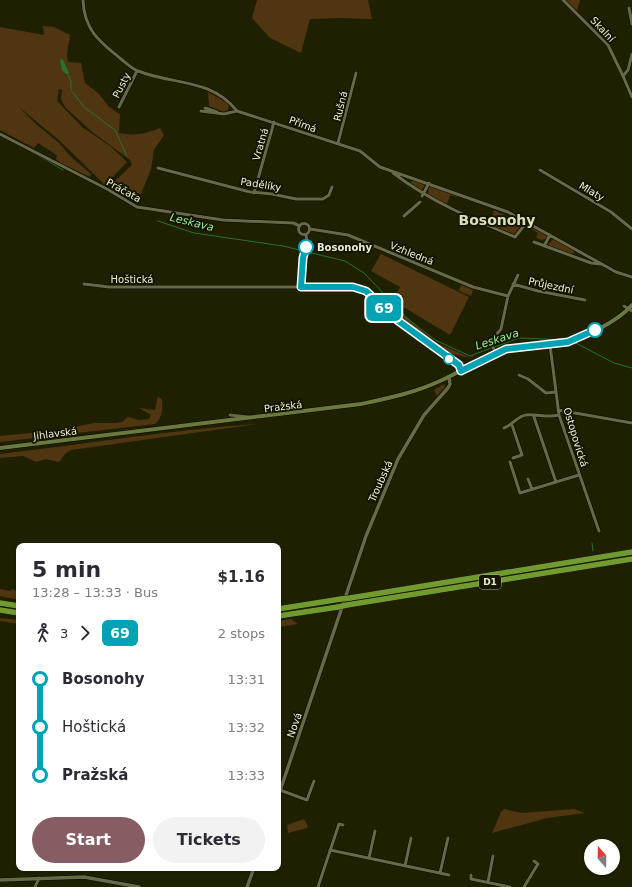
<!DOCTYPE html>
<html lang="en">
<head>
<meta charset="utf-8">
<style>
  :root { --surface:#fff; --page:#f2f2f3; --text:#2b2b33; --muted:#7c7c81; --accent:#865d63 }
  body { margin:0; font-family:"DejaVu Sans",sans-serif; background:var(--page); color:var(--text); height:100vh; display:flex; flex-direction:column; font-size:15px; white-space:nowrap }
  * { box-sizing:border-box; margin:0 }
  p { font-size:13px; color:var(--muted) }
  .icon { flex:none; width:22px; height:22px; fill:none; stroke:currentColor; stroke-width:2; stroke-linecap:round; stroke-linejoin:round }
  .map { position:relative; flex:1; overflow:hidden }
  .side { position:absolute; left:16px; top:543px; width:265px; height:328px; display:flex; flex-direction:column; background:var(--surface); border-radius:8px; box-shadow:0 1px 3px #0004 }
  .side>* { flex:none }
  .badge { padding:0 8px; border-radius:6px; font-size:14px; line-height:26px }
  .needle { width:26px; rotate:340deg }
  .fabs { position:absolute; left:584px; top:839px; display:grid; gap:8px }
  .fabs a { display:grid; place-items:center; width:36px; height:36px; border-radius:50%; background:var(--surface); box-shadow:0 1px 3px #0004; font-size:20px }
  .map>.badge { position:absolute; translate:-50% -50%; box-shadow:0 0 0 2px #fff }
  .legs { display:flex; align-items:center; gap:6px; height:44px; padding:0 16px; font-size:13px }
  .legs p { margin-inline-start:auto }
  .summary { display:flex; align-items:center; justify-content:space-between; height:68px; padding:0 16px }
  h1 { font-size:22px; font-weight:700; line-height:30px }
  .cta { display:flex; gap:8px; margin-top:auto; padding:8px 16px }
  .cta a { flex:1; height:46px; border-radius:24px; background:var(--accent); color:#fff; font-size:16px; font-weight:700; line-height:46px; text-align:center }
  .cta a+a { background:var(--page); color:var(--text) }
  ul { padding:0 16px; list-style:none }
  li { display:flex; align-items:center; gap:14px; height:48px; font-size:15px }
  li i { display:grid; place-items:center; width:6px; height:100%; margin:0 5px; background:currentColor }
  li i::after { content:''; width:10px; height:10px; margin:-5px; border:3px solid; border-radius:50%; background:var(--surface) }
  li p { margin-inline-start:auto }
  li:first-child i { background:linear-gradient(#0000 50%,currentColor 0) }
  li:last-child i { background:linear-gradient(currentColor 50%,#0000 0) }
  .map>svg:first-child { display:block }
  .green { fill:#4f3610 }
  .water { fill:#257332 }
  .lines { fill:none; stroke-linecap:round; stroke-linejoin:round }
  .stream { stroke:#257332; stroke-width:1 }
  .minor-casing { stroke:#090800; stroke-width:4 }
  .tertiary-casing { stroke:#090800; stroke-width:4.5 }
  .secondary-casing { stroke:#090800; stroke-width:5 }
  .motorway-casing { stroke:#090800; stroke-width:6 }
  .minor { stroke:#686948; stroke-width:3 }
  .tertiary { stroke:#686948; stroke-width:3.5 }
  .secondary { stroke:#6b7840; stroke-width:4 }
  .motorway { stroke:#729b2f; stroke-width:5.5 }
  .motorway-bridge-casing { stroke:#090800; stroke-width:6; stroke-linecap:butt }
  .motorway-bridge { stroke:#729b2f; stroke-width:5.5 }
  .line-1-casing { stroke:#fff; stroke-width:9 }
  .line-1 { stroke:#00a3b4; stroke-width:6 }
  .stop-1-dot { fill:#fff; stroke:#00a3b4; stroke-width:2 }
  .labels { text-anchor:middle; stroke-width:4; stroke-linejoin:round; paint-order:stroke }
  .shield { fill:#151500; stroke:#acad99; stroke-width:1 }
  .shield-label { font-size:9px; font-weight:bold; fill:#eceedb }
  .street-label { font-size:10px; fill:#eceedb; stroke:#151500 }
  .stop-label { font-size:10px; font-weight:bold; fill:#eceedb; stroke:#151500; text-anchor:start }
  .water-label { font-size:11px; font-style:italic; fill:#8df097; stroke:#151500 }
  .district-label { font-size:14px; font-weight:bold; fill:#dee0bc; stroke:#151500 }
</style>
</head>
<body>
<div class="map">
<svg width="632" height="887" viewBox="0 0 632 887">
  <rect width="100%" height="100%" fill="#1f1f01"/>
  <path class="green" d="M257 0H368L372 19 340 18 310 19 301 53 270 38 252 18Z
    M565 0H580L577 11Z
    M43 26 54 27 70 35 67 54 68 62 81 63 85 83 99 94 109 107 120 114 119 133C135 136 145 134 160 128L164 135 154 150 151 169 141 194 131 192 128 187 123 185 116 189 113 186 116 180 132 165 130 160 91 131 65 107 61 99 62 90 59 89 57 101 82 127 110 146 127 162 105 185 61 142 18 106 36 124 59 143 71 157 91 174 90 177 60 163 56 159 57 155 38 143 34 148 0 130V27L44 35Z
    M208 92 229 104 228 110 224 112 209 106Z
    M413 179 426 183 422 190 411 183Z
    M432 186 459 195 458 197 450 195 447 204 428 194 429 187Z
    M494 210 522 224 514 234 489 225Z
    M528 225 548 237 547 238 542 240 536 238 538 233 527 226Z
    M554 239 573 250 574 253 571 254 550 248 548 244Z
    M381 254 469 297 450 335 400 305 404 297 397 293 400 287 371 271Z
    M461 285 473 290 471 296 459 291Z
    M395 307 435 342 469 357 474 356V357C445 360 413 328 393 309Z
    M444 384 445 387 437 396 434 390Z
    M158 396 162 400C163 408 162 419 155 424L0 442V436L60 430 94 423H115L122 422 128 417 139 420 149 419 151 415 139 408 155 410Z
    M257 424 71 450 65 454 59 462 46 459 36 462 23 456 0 458V454C86 444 171 430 257 424Z
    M0 589 10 591 13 589 19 594V600L0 596Z
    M0 618 19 620V624L0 621Z
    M291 619 298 624 278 627V621Z
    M504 809 522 813 574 809 585 813 547 818 492 833 501 812Z
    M304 819 308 826 307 828 288 833 287 825Z"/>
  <path class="water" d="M62 59 63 60 69 73 66 74 62 70 60 60Z"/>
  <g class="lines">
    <path class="stream" d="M68 74 71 82V90L84 107 115 130 127 156
      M31 151 63 170
      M158 221 194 233 283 246 345 261 364 273 408 319 435 340 470 356 491 348
      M572 341 614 363 632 368
      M494 347 519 338 567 340
      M592 543 593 551"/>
    <defs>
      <path id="minor" d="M83 0C84 30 100 42 121 59 126 63 132 69 138 71 173 85 211 78 237 111
        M563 0 608 45 623 76
        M629 8 632 24
        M632 54 628 70 623 76 632 97
        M119 107 137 71
        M205 108 217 112
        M201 111 224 114 237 111 360 151 380 167 508 212 616 272 632 277
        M0 134 107 189 137 207 223 220 293 223 300 226
        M338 143 356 73
        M158 168 250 192 272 194 296 199H323L329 195 332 187
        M540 170 611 212 632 229
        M393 173C430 201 472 219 515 237L527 222
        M254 193 274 122
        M422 196 429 183
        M404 216 420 202
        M298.5 229a5.5 5.5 0 1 1 11 0a5.5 5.5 0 1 1-11 0Z
        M310 229 348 235 473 287 508 296
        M534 242 591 263 600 264
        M544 246 550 235
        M84 284 109 287H353C372 291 382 308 397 319 416 336 438 350 459 365L461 371
        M513 284 538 291 585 300
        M301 287 303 258 307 241 306 235
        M624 306 632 311
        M550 345 559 415 599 531
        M496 353 490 342 501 329 508 296 518 275
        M519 375 528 379 546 393 556 392
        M558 410 632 423
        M230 415 248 417
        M534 417 556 482
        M512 425 522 455 513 458
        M504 428C512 425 518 416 526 415 538 414 547 418 559 415
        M510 462 520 493 579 475
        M528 479 532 489
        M280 790 307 800 314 781
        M330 850 449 875
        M369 858 375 831
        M405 866 411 838
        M440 873 448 838
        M471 875V879L510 887
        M488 882 493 856
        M35 887 39 878
        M318 887 339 824 343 825
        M524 887 538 864 534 861"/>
      <path id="tertiary" d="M278 797 366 536 398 459 424 415 448 388 450 384 449 377
        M0 880 84 877 139 887
        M247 887 254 868"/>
      <path id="secondary" d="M0 448 361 404C389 398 414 393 440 381 462 372 483 356 506 349 523 344 543 346 560 343 582 340 618 321 632 305"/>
      <path id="motorway" d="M350 598 632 552
        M0 603 19 606
        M347 605 632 559
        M278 609 341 599
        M0 610 19 613
        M278 616 338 607"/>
    </defs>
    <use href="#minor" class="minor-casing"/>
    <use href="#tertiary" class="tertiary-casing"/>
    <use href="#secondary" class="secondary-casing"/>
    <use href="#motorway" class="motorway-casing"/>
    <use href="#minor" class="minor"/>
    <use href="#tertiary" class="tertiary"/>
    <use href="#secondary" class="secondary"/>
    <use href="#motorway" class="motorway"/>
    <defs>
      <path id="motorway-bridge" d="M341 599 350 598
        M338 607 347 605"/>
    </defs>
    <use href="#motorway-bridge" class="motorway-bridge-casing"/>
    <use href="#motorway-bridge" class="motorway-bridge"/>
  </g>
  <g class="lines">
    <defs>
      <path id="line-1" d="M306 247 303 258 301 287H353L366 291 397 320 459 365 461 371 506 349 568 342 595 330"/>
    </defs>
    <use href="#line-1" class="line-1-casing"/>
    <use href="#line-1" class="line-1"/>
  </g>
  <g class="stop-1-dot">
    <circle cx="306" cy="247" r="7"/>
    <circle cx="595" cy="330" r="7"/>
    <circle cx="449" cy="359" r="5"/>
  </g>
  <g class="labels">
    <rect class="shield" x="479" y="575" width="22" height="14" rx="3"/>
    <g class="shield-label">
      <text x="490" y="585">D1</text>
    </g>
    <g class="street-label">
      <text transform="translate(603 29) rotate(47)" y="4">Skalní</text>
      <text transform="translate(121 85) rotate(-63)" y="4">Pusty</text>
      <text transform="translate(340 106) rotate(-76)" y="4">Rušná</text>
      <text transform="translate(303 124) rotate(20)" y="4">Přímá</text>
      <text transform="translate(260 144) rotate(-74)" y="4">Vratná</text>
      <text transform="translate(261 184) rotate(9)" y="4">Padělíky</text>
      <text transform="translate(124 190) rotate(29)" y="4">Práčata</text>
      <text transform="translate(592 191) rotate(31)" y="4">Mlaty</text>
      <text transform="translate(412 253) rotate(22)" y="4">Vzhledná</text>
      <text x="132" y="283">Hoštická</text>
      <text transform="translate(551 285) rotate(12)" y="4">Průjezdní</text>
      <text transform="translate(283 406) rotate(-7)" y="4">Pražská</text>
      <text transform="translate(55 433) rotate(-7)" y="4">Jihlavská</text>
      <text transform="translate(576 437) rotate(73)" y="4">Ostopovická</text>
      <text transform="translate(380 481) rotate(-66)" y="4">Troubská</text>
      <text transform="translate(294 725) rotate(-71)" y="4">Nová</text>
    </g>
    <g class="stop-label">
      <text x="317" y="251">Bosonohy</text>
    </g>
    <g class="water-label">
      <text transform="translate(192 222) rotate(14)" y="4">Leskava</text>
      <text transform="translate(497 339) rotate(-18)" y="4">Leskava</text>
    </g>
    <g class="district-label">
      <text x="497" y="225">Bosonohy</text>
    </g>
  </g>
</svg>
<div class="fabs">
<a><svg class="needle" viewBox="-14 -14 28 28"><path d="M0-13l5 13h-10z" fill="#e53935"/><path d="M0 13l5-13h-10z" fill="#7c7c81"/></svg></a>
</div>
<b class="badge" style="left:384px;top:308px;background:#00a3b4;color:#fff">69</b>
<section class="side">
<div class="summary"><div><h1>5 min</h1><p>13:28 – 13:33 · Bus</p></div><b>$1.16</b></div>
<div class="legs"><svg class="icon" aria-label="walk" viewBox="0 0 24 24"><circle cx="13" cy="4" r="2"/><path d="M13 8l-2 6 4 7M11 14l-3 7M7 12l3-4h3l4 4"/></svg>3<svg class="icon" aria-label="forward" viewBox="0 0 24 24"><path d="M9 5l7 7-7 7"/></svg><b class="badge" style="background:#00a3b4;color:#fff">69</b><p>2 stops</p></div>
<ul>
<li><i style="color:#00a3b4"></i><b>Bosonohy</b><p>13:31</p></li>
<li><i style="color:#00a3b4"></i><span>Hoštická</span><p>13:32</p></li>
<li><i style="color:#00a3b4"></i><b>Pražská</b><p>13:33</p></li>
</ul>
<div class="cta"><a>Start</a><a>Tickets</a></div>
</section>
</div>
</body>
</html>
